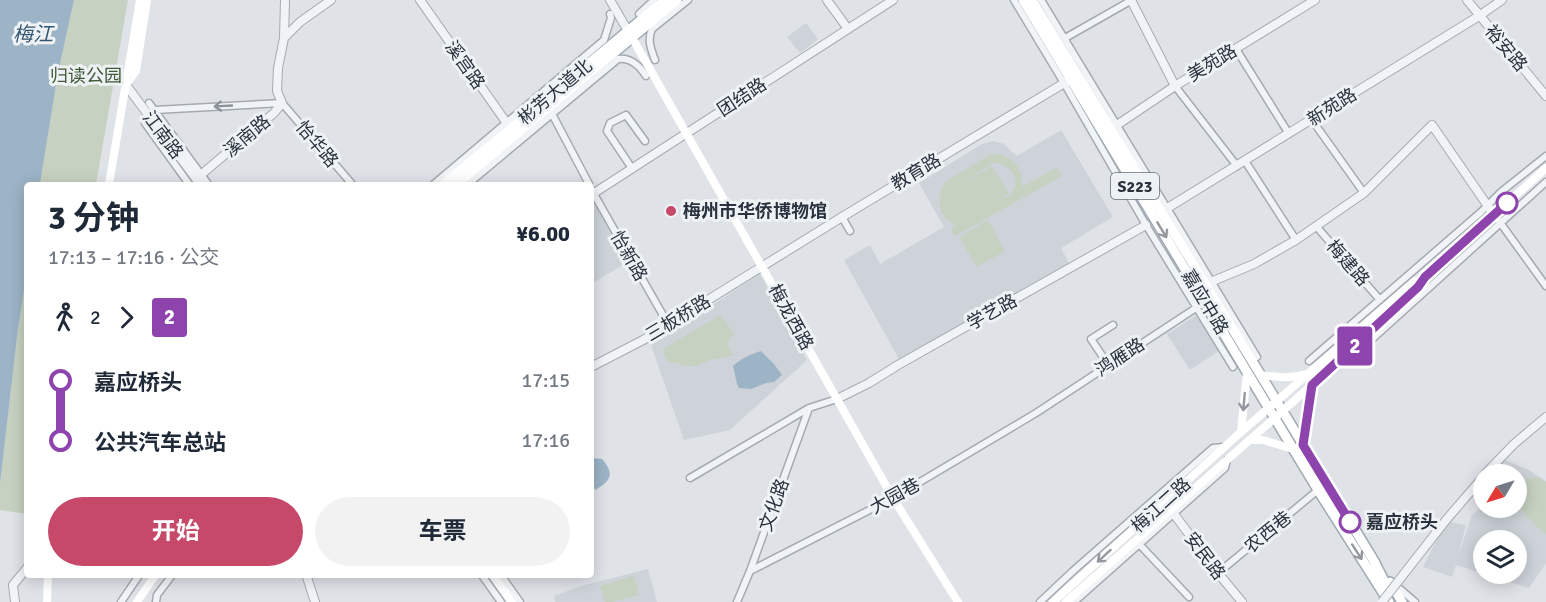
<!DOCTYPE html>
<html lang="zh">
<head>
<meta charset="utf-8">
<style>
  :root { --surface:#fff; --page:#f2f2f3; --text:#1f2937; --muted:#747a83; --accent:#c74969 }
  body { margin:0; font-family:Signika,"Noto Sans SC",sans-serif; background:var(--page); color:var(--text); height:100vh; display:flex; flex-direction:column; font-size:22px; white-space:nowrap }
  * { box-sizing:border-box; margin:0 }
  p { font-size:20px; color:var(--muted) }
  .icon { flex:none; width:33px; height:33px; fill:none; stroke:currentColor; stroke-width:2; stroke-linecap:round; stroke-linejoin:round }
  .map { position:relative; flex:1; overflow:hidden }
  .drawer { position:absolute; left:24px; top:182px; width:570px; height:396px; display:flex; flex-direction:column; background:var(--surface); border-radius:6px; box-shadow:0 3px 15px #0003 }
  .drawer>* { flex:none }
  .badge { padding:0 12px; border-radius:4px; font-size:21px; line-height:39px }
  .needle { width:39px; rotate:232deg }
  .fabs { position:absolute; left:1473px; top:464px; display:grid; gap:12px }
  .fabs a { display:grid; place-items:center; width:54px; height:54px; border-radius:50%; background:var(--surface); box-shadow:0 3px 15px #0003; font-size:30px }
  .map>.badge { position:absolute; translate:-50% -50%; box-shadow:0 0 0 3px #fff }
  .legs { display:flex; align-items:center; gap:9px; height:66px; padding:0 24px; font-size:20px }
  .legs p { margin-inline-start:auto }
  .headline { display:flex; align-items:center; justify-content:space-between; height:102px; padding:0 24px }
  h1 { font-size:33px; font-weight:700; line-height:45px }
  .button { display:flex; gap:12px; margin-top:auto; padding:12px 24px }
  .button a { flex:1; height:69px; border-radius:36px; background:var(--accent); color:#fff; font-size:24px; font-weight:700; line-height:69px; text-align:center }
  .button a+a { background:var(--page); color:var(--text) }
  ul { padding:0 24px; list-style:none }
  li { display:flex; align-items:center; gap:21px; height:60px; font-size:22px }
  li i { display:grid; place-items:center; width:9px; height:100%; margin:0 8px; background:currentColor }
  li i::after { content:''; width:15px; height:15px; margin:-8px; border:4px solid; border-radius:50%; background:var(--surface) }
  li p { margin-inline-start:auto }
  li:first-child i { background:linear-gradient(#0000 50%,currentColor 0) }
  li:last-child i { background:linear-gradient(currentColor 50%,#0000 0) }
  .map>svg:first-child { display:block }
  .built { fill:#cdd3d9; fill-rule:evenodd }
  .green { fill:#c6d1c1; fill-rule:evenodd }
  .water { fill:#9cb4c6 }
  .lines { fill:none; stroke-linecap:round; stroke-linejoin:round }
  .minor-casing { stroke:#a5aab2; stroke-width:9 }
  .tertiary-casing { stroke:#a5aab2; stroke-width:10 }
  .primary-casing { stroke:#9fa9b3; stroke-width:12 }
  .minor { stroke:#f1f4f6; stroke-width:6 }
  .tertiary { stroke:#f1f4f6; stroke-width:8 }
  .secondary { stroke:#fff; stroke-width:8 }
  .primary { stroke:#fff; stroke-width:9 }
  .tertiary-bridge-casing { stroke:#a5aab2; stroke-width:10; stroke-linecap:butt }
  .tertiary-bridge { stroke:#f1f4f6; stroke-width:8 }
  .oneway { stroke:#8d939a }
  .oneway2 { stroke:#94989e }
  .line-1-casing { stroke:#fff; stroke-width:14 }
  .line-1 { stroke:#8e44ad; stroke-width:9 }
  .stop-1-dot { fill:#fff; stroke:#8e44ad; stroke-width:3 }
  .poi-dot { fill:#c74969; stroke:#eef2f5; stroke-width:2 }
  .labels { text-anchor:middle; stroke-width:6; stroke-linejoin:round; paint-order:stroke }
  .shield { fill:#eef2f5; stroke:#646c75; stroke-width:1.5 }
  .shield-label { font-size:16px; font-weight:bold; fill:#29323e }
  .street-label { font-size:18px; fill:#29323e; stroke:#eef2f5 }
  .park-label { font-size:18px; fill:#405937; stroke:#eef2f5 }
  .poi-label { font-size:18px; font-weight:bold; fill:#29323e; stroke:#eef2f5; text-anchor:start }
  .stop-label { font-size:18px; font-weight:bold; fill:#29323e; stroke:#eef2f5; text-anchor:start }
  .water-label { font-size:20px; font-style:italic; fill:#355570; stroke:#eef2f5 }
</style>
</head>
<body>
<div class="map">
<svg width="1546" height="602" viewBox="0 0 1546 602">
  <rect width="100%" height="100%" fill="#dfe3e8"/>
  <path class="built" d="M806 23 818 39 800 53 787 37Z
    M1061 130 1113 217 1061 248 1069 263 900 361 844 260 870 245 880 264 944 227 919 183 982 144 993 141 1004 144 1017 156Z
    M593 202 628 262 591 284V204Z
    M760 274 807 360 730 430 684 440 651 345Z
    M1198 314 1222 349 1190 370 1167 334Z
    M1505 460 1529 470 1546 481V563L1529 588 1456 565 1452 577 1423 567 1446 521 1466 525 1458 556 1472 515 1483 506 1484 507H1516V474H1489ZM1484 540H1516V573H1484Z
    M648 569 657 602H555L554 596 581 586Z"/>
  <path class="green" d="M74 0H128L96 184H40L58 73Z
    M991 154C1010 153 1025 168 1022 187L1057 167 1062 176 955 236 951 229 957 225C937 218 936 199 945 182ZM996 163C1008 165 1021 177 1013 191 1010 196 1002 199 997 201L1009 193 992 166 956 187 991 164Z
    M988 220 1005 251 977 267 959 237Z
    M27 272V514L0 510V484L18 329Z
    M720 315 734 333 727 344 734 355 710 360 696 366H688L667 361 663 349Z
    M1534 477 1539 478 1546 482V534L1543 533 1517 506V489C1521 482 1526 478 1534 477Z
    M634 576 639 595 613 602H605L600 586Z"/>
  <path class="water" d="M0 0H74L58 73 40 184H27V272L18 329 0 484Z
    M761 351 774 364 782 375 774 382 766 383 751 389 739 388 737 384 733 366C740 359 751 354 761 351Z
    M591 458 602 459C615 474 611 481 595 490L591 479Z"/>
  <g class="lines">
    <defs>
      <path id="minor" d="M1014 0 1064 83 1146 225 1233 367
        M1041 0 1257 357
        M639 14 654 0
        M1067 37 1132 0
        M1236 49 1289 134
        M655 60C651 49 647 40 652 29L688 0
        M1175 86 1237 166
        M149 103 208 184
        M155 110 282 103 352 184
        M550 110 589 184
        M1312 120 1364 193
        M145 123 189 184
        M1245 161 1296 240
        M629 164 607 131 610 123 626 115 645 141
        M434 184 604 40 611 18 610 14
        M468 184 618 59C630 57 640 66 646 76
        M591 189 668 324
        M842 217 850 231
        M1499 221 1546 286
        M1316 226 1380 300
        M1359 351 1546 182
        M1105 360 1091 339 1113 325
        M1309 361 1481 212 1501 192 1546 156
        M690 478 809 408 837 399
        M1141 546 1189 597
        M750 571 893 498 1036 413 1205 302
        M1218 573 1318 490
        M481 574 501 602
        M500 574 520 602
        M1393 583 1415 602
        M121 602 140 574
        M156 602 157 595 173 574
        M737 602 750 571 809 408
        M1040 602 1073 571 1213 448 1223 447
        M1074 602 1225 468 1227 460"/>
      <path id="tertiary" d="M420 0 511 129
        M610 0 628 31
        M827 0 848 29
        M1131 0 1175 86
        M1467 0 1546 96
        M284 38 285 0
        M126 85 200 184
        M1111 129 1175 86 1315 0
        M196 179 274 113 282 103 277 91 278 68 284 38 300 22 331 0
        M591 195 893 0
        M1161 212 1479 16 1502 0
        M1213 281 1254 264 1296 240 1364 193 1432 125 1494 215
        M591 367 645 339 842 217 1071 79
        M837 399 869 383 898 365 1146 225
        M1485 474 1514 444 1546 417
        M1173 507 1174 514 1218 573 1242 602
        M1446 520 1484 476
        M306 574 315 602
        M15 602 13 585 27 568"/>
      <path id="primary" d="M1023 0 1318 490 1389 602
        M1032 0 1374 561 1389 591
        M444 184 665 0
        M457 184 677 0
        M1390 582 1402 602"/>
    </defs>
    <use href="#minor" class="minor-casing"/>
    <use href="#tertiary" class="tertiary-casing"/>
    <use href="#primary" class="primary-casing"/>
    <use href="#minor" class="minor"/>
    <use href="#tertiary" class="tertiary"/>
    <path class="secondary" d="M630 34 893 498 958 602
      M128 82 136 71 147 0
      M109 184 140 0
      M1261 375C1278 377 1291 379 1306 374
      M1241 432 1247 372
      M1249 440H1263L1293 449
      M1303 445 1312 385
      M492 574 512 602
      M47 602 48 574
      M137 602 156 574
      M1053 602 1241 432 1414 282 1425 277
      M1066 602 1312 385 1418 287 1425 277 1546 168"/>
    <use href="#primary" class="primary"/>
    <defs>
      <path id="tertiary-bridge" d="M1382 602 1446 520"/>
    </defs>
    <use href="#tertiary-bridge" class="tertiary-bridge-casing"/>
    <use href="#tertiary-bridge" class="tertiary-bridge"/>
  </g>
  <defs><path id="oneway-shaft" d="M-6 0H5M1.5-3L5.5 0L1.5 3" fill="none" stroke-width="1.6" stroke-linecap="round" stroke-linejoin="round" transform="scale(1.5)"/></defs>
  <use class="oneway" href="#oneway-shaft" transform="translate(223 106) rotate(177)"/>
  <g class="oneway2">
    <use href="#oneway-shaft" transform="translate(1162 230) rotate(59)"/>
    <use href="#oneway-shaft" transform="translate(1244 402) rotate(95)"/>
    <use href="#oneway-shaft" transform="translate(1357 552) rotate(57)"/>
    <use href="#oneway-shaft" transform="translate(1104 556) rotate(138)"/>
  </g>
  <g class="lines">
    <defs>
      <path id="line-1" d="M1350 522 1303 445 1312 385 1418 287 1425 277 1507 203"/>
    </defs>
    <use href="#line-1" class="line-1-casing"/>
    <use href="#line-1" class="line-1"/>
  </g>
  <g class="stop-1-dot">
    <circle cx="1507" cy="203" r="10"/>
    <circle cx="1350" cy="522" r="10"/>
  </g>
  <circle class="poi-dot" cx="671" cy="211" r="6"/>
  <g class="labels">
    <rect class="shield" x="1111" y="173" width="48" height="26" rx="4.5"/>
    <g class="shield-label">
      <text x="1135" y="192">S223</text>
    </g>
    <g class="street-label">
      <text transform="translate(1506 48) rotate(50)" y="6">裕安路</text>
      <text transform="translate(1212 63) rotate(-31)" y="6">美苑路</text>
      <text transform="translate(465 65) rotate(55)" y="6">溪宫路</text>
      <text transform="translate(555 92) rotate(-40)" y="6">彬芳大道北</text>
      <text transform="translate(742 97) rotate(-33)" y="6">团结路</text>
      <text transform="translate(1332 107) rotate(-32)" y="6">新苑路</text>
      <text transform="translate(163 135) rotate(53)" y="6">江南路</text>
      <text transform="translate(247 136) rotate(-40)" y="6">溪南路</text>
      <text transform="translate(317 144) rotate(50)" y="6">怡华路</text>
      <text transform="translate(916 172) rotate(-31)" y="6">教育路</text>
      <text transform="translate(629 256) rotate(60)" y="6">怡新路</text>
      <text transform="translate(1348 263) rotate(49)" y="6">梅建路</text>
      <text transform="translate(1205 302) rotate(59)" y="6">嘉应中路</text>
      <text transform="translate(992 312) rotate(-29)" y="6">学艺路</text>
      <text transform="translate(791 317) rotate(61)" y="6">梅龙西路</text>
      <text transform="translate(678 318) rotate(-31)" y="6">三板桥路</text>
      <text transform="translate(1120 357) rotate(-33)" y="6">鸿雁路</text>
      <text transform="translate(895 496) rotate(-29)" y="6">大园巷</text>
      <text transform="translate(774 505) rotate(-70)" y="6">文化路</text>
      <text transform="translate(1161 505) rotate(-42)" y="6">梅江二路</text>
      <text transform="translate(1268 532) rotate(-39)" y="6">农西巷</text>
      <text transform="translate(1205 556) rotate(53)" y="6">安民路</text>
    </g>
    <g class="park-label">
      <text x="86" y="82">归读公园</text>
    </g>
    <g class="poi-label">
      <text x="683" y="217">梅州市华侨博物馆</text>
    </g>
    <g class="stop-label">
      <text x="1366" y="528">嘉应桥头</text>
    </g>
    <g class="water-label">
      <text x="33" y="41">梅江</text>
    </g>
  </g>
</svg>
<div class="fabs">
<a><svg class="needle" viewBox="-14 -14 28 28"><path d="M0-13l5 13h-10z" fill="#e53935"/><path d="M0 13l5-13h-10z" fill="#747a83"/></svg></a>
<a><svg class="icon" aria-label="layers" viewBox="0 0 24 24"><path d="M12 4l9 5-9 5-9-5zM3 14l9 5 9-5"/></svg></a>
</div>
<b class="badge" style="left:1355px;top:346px;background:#8e44ad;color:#fff">2</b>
<section class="drawer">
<div class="headline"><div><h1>3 分钟</h1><p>17:13 – 17:16 · 公交</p></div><b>¥6.00</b></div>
<div class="legs"><svg class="icon" aria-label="walk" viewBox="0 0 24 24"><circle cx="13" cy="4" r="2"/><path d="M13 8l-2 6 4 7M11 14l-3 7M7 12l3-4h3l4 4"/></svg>2<svg class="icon" aria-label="forward" viewBox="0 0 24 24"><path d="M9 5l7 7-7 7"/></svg><b class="badge" style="background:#8e44ad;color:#fff">2</b></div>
<ul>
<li><i style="color:#8e44ad"></i><b>嘉应桥头</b><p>17:15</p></li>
<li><i style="color:#8e44ad"></i><b>公共汽车总站</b><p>17:16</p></li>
</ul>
<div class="button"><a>开始</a><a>车票</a></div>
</section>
</div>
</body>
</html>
